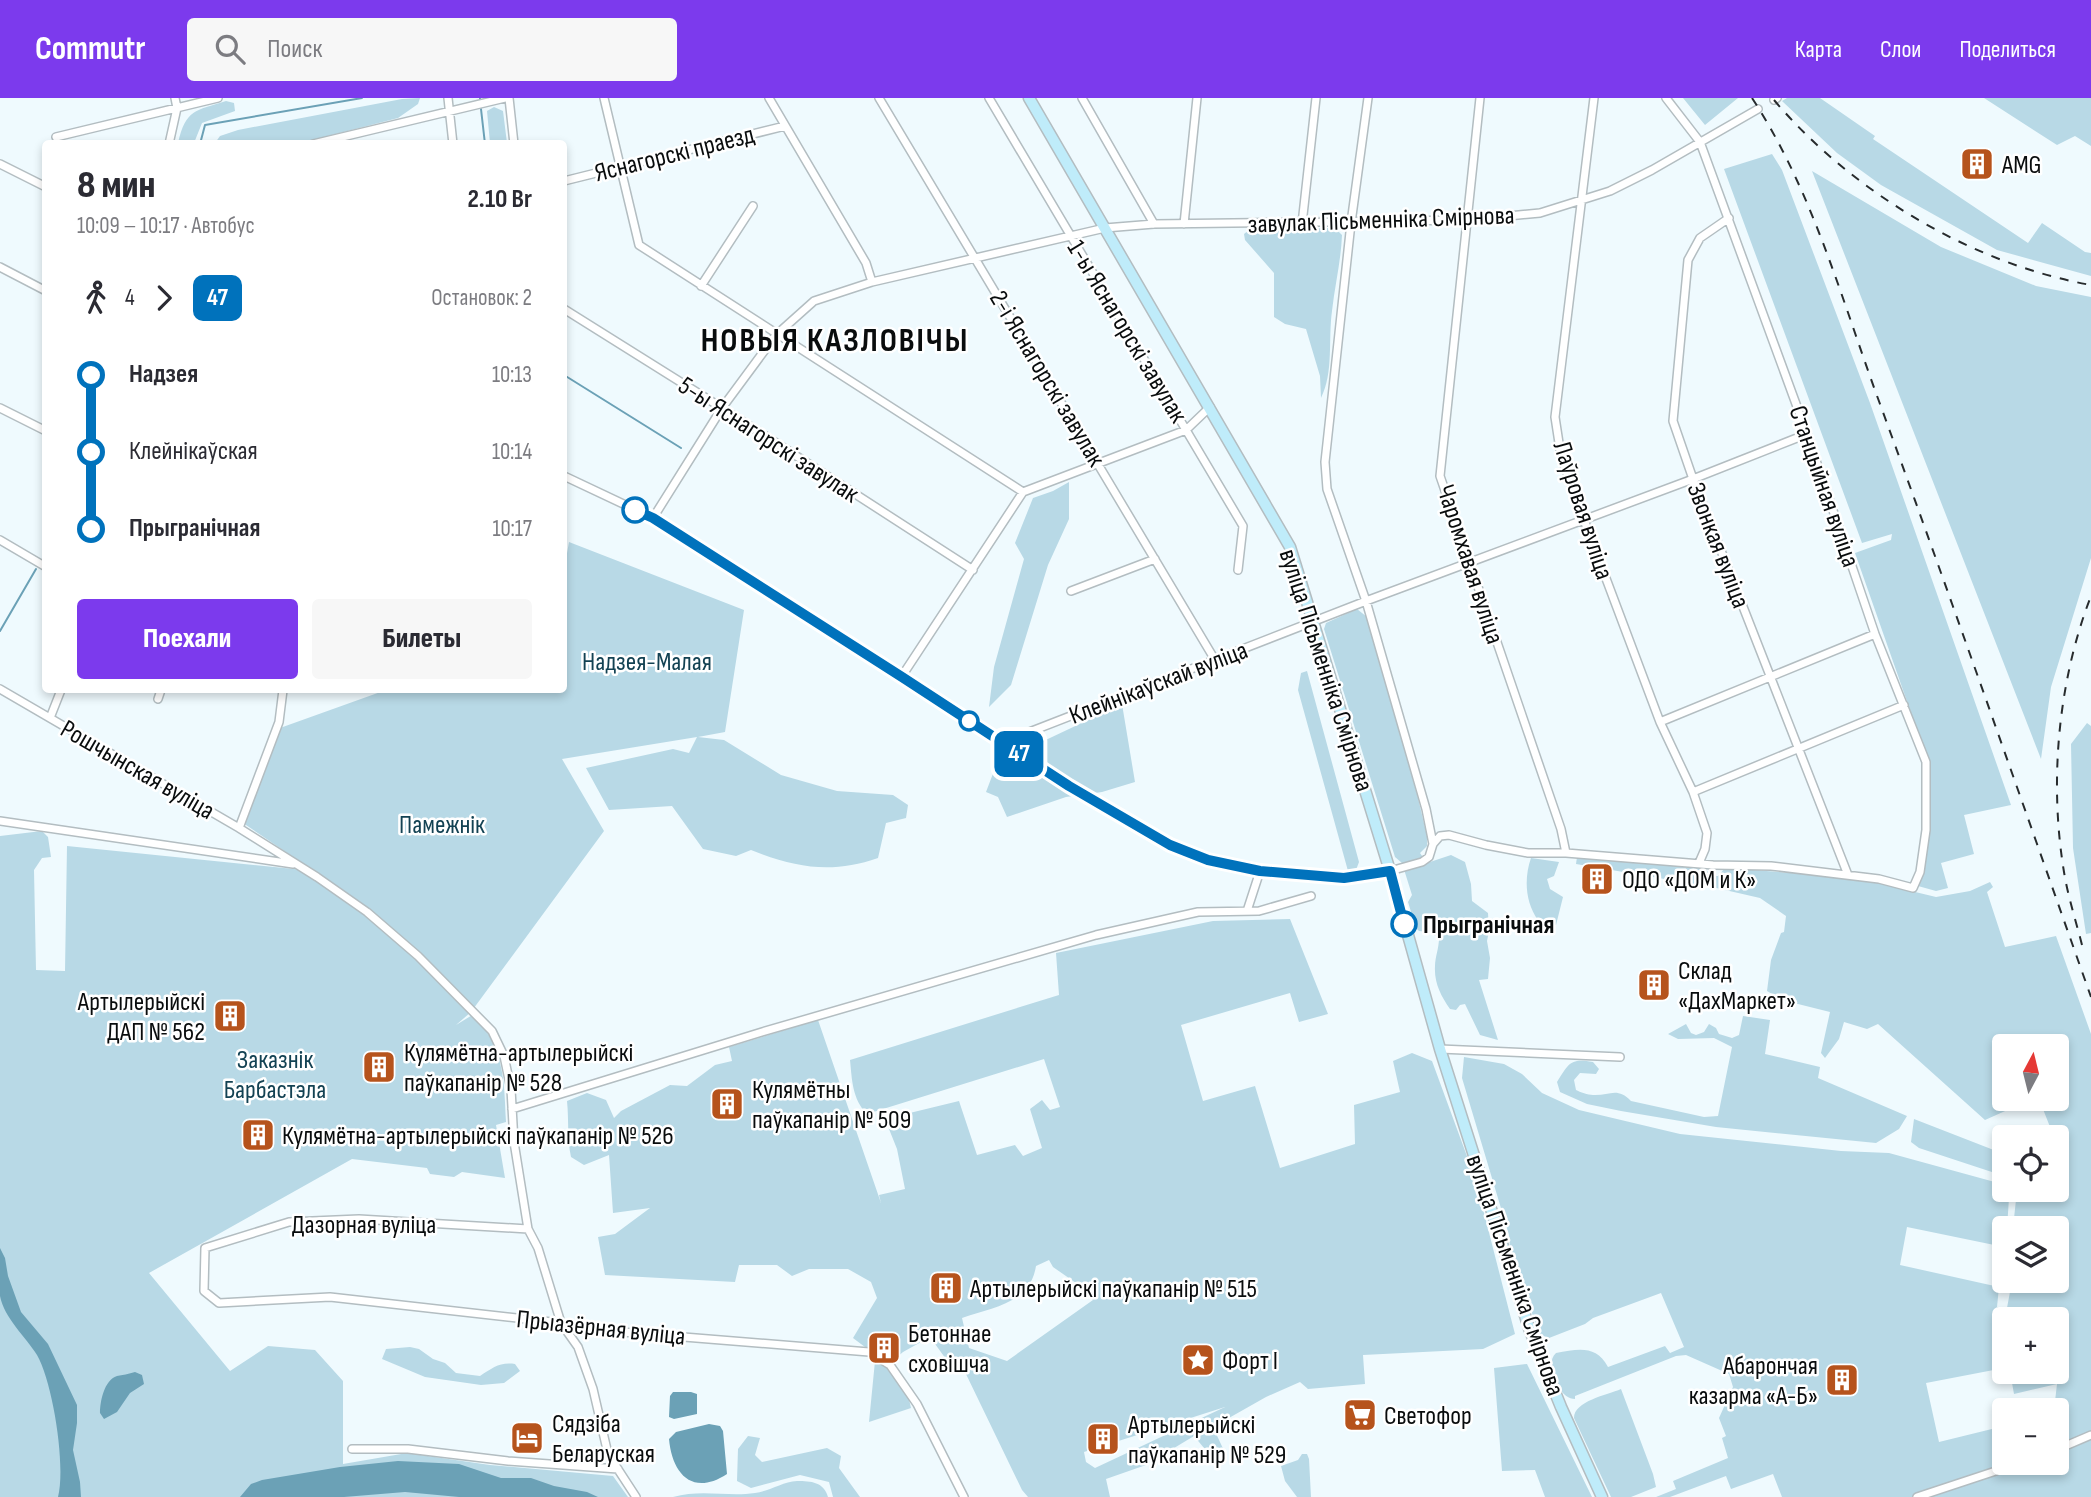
<!DOCTYPE html>
<html lang="ru">
<head>
<meta charset="utf-8">
<style>
  :root { --surface:#fff; --page:#f7f7f7; --text:#2b2b33; --muted:#7c7c81; --accent:#7c3aed }
  body { margin:0; font-family:"Sofia Sans Condensed",sans-serif; background:var(--page); color:var(--text); height:100vh; display:flex; flex-direction:column; font-size:26px; white-space:nowrap }
  * { box-sizing:border-box; margin:0 }
  p { font-size:23px; color:var(--muted) }
  .icon { flex:none; width:38px; height:38px; fill:none; stroke:currentColor; stroke-width:2; stroke-linecap:round; stroke-linejoin:round }
  .map { position:relative; flex:1; overflow:hidden }
  .drawer { position:absolute; left:42px; top:42px; width:525px; height:553px; display:flex; flex-direction:column; background:var(--surface); border-radius:7px; box-shadow:0 4px 10px #0003 }
  .drawer>* { flex:none }
  .badge { padding:0 14px; border-radius:10px; font-size:24px; line-height:46px }
  .needle { width:46px; rotate:7deg }
  .buttons { position:absolute; left:1992px; top:936px; display:grid; gap:14px }
  .buttons a { display:grid; place-items:center; width:77px; height:77px; border-radius:7px; background:var(--surface); box-shadow:0 4px 10px #0003; font-size:35px }
  .map>.badge { position:absolute; translate:-50% -50%; box-shadow:0 0 0 4px #fff }
  .legs { display:flex; align-items:center; gap:10px; height:77px; padding:0 35px; font-size:23px }
  .legs p { margin-inline-start:auto }
  .head { display:flex; align-items:center; justify-content:space-between; height:119px; padding:0 35px }
  h1 { font-size:38px; font-weight:800; line-height:52px }
  .primary-button { display:flex; gap:14px; margin-top:auto; padding:14px 35px }
  .primary-button a { flex:1; height:80px; border-radius:7px; background:var(--accent); color:#fff; font-size:28px; font-weight:800; line-height:80px; text-align:center }
  .primary-button a+a { background:var(--page); color:var(--text) }
  ul { padding:0 35px; list-style:none }
  li { display:flex; align-items:center; gap:24px; height:77px; font-size:26px }
  li i { display:grid; place-items:center; width:10px; height:100%; margin:0 9px; background:currentColor }
  li i::after { content:''; width:18px; height:18px; margin:-9px; border:5px solid; border-radius:50%; background:var(--surface) }
  li p { margin-inline-start:auto }
  li:first-child i { background:linear-gradient(#0000 50%,currentColor 0) }
  li:last-child i { background:linear-gradient(currentColor 50%,#0000 0) }
  header { display:flex; align-items:center; gap:42px; box-sizing:border-box; height:98px; padding:0 35px; background:var(--accent); color:#fff }
  header strong { font-size:33px }
  nav { display:flex; gap:38px; margin-inline-start:auto; font-size:24px }
  .search { width:490px; height:63px; background:var(--page); display:flex; align-items:center; gap:18px; box-sizing:border-box; padding:0 24px; border-radius:7px; color:var(--muted); font-size:26px }
  .map>svg:first-child { display:block }
  .green { fill:#b8d9e6; fill-rule:evenodd }
  .water { fill:#6ba1b6 }
  .lines { fill:none; stroke-linecap:round; stroke-linejoin:round }
  .stream { stroke:#6ba1b6; stroke-width:2 }
  .street-casing { stroke:#b3bdc1; stroke-width:10 }
  .secondary-casing { stroke:#b3bdc1; stroke-width:13 }
  .street { stroke:#fff; stroke-width:7 }
  .secondary { stroke:#bfecfa; stroke-width:10 }
  .rail { stroke:#272b2d; stroke-width:2; stroke-dasharray:9 9; stroke-linecap:butt }
  .line-1-casing { stroke:#fff; stroke-width:16 }
  .line-1 { stroke:#0072bc; stroke-width:10 }
  .stop-1-dot { fill:#fff; stroke:#0072bc; stroke-width:3.5 }
  .labels { text-anchor:middle; stroke-width:5; stroke-linejoin:round; paint-order:stroke }
  .street-label { font-size:26px; fill:#090c0d; stroke:#fff }
  .poi-label { font-size:26px; fill:#090c0d; stroke:#fff; text-anchor:start }
  .park-label { font-size:26px; fill:#134253; stroke:#fff }
  .stop-label { font-size:26px; font-weight:bold; fill:#090c0d; stroke:#fff; text-anchor:start }
  .district-label { font-size:33px; font-weight:bold; letter-spacing:2px; fill:#090c0d; stroke:#fff }
</style>
</head>
<body>
<header>
<strong>Commutr</strong>
<div class="search"><svg class="icon" aria-label="search" viewBox="0 0 24 24"><circle cx="10" cy="10" r="6"/><path d="M15 15l6 6"/></svg>Поиск</div>
<nav><a>Карта</a><a>Слои</a><a>Поделиться</a></nav>
</header>
<div class="map">
<svg width="2091" height="1399" viewBox="0 0 2091 1399">
  <rect width="100%" height="100%" fill="#effafe"/>
  <path class="green" d="M420 0 418 6 398 20 301 45H215L220 38 238 32 402 1Z
    M1683 0H1738L1705 27Z
    M1787 0H1820L1875 38 1873 41 2028 145 2042 125 2085 154 2091 155V178L1997 152 1881 87 1837 55 1782 3Z
    M1984 0H2091V48L2075 38 2057 47Z
    M226 3 234 5 235 13 202 25 194 45H178C186 11 195 13 226 3Z
    M494 9 503 13 507 45H490L487 13Z
    M1772 56 1782 72 1870 305 2011 707 1964 717 1974 756 1941 765 1948 790 1936 793 1918 788 1924 772 1930 669 1855 455 1891 442 1892 436 1862 445 1724 71Z
    M1812 73 1941 149 2036 188 2091 199V460L2051 589 2041 661Z
    M1335 130 1342 137C1341 163 1335 186 1332 213 1328 241 1334 274 1321 300L1320 278 1306 231 1285 226 1274 219V175L1245 142 1244 136 1249 132Z
    M1069 384V421L1048 467 1011 587 989 609 994 569 1024 461 1015 445 1033 400 1053 393Z
    M569 444 744 512 725 634 698 639 724 642 781 677 837 693 893 697 908 707 906 720 886 725 878 760C832 776 796 770 751 752L736 758 703 751 672 708 609 712 586 670 673 651 689 655 697 639 562 661 604 733 471 914 456 927 474 916C504 952 504 979 506 1024L496 1027 505 1080 462 1074 454 1079 430 1076 427 1070 352 1061 149 1175 230 1273 268 1248 315 1252 343 1283V1366L407 1355 490 1367 613 1378 628 1399H0V738L42 733 48 739 51 759 42 760 34 772 36 872 65 873 67 748 314 773 243 725 280 630 386 592H564V472Z
    M1357 511 1367 519 1418 700 1427 738V748L1420 755 1427 765 1451 757 1465 764 1471 786 1472 803 1488 815 1489 833 1487 843 1490 860 1488 881 1479 882 1498 942 1480 937 1465 906 1460 907 1456 912 1450 911C1441 898 1434 885 1435 868 1435 859 1439 850 1439 840L1429 834 1419 833 1416 830 1408 804 1412 797 1402 765 1395 759 1324 531 1326 525Z
    M1307 573 1359 764 1356 772 1348 773 1298 592 1301 575Z
    M1122 606 1135 684 1102 694 1066 699 1007 719 998 699 986 694 997 665Z
    M2087 625 2091 628V835L2086 836 2073 750 2071 646Z
    M1577 759 1705 771 1712 778H1718L1725 770 1792 775 1878 785 1936 799 1970 793 1990 784 1993 789 1987 794 2005 849 2056 838 2091 936V1399H1782L1773 1376 1731 1391 1726 1378 1670 1399H1656L1676 1391 1673 1383 1728 1360 1722 1340 1726 1338 1719 1320 1733 1289 1729 1276 1686 1257 1676 1258 1575 1298V1301C1559 1301 1543 1267 1556 1255 1579 1251 1596 1247 1608 1269L1665 1248 1670 1255 1684 1249 1661 1195 1593 1220 1585 1226 1549 1240 1539 1236 1510 1149 1509 1137 1462 980 1464 959 1504 966 1522 976 1542 995 1579 1012 1680 1036 1841 1053 1889 1055 2002 1086 2009 1100 2007 1130H2004V1149L1907 1129 1900 1167 1999 1189 1997 1209 2007 1210 2012 1183H2056V1130H2013L2017 1092H2056V1040L2054 1039 2039 1001H2056V948H2004V1001H2032L1985 1022 1878 926 1867 931 1844 924 1839 941 1825 960 1821 955 1830 914 1782 902 1767 893 1771 862 1781 835 1784 834 1786 818 1760 800 1712 789 1576 766ZM2004 1222H2056V1274H2010L2014 1296 2057 1286 2054 1312H2056V1365H2004V1335L2000 1329 1939 1344 1926 1285 2004 1270Z
    M1531 760 1559 764 1554 778 1547 781 1550 791 1563 799 1556 827 1538 822C1525 804 1524 780 1531 760Z
    M1290 821 1328 916 1299 924 1290 895 1181 927 1203 1003 1255 988 1280 1070 1355 1046 1354 1007 1400 994 1393 963 1412 955 1432 963 1475 1080 1515 1236 1483 1251 1363 1257 1365 1286 1308 1291 1300 1284 1266 1299 1213 1329 1226 1357 1214 1362 1194 1338 1146 1367 1106 1381 1110 1399H1028L1022 1392 965 1274 951 1268 930 1239 903 1254 888 1267 908 1297 911 1310 869 1324 875 1263 865 1249 853 1240 877 1200 871 1184 848 1171H809L792 1178 777 1167H739L735 1184 605 1177 598 1139 615 1136 650 1110 613 1115 609 1057 584 1067 571 1059C567 1040 569 1023 567 1003L587 995 606 1002 614 1020 621 1013 670 987 687 988 715 967 732 963 729 949 818 922 881 1105 879 1097 905 1091 897 1051 885 1021 959 1003 977 1057 1015 1047 1023 1058 1042 1050 1030 1011 1042 1002 1050 1012 1060 1009 1044 961 867 1016C852 1001 852 981 850 962L1059 897 1056 855 1213 823ZM1049 1162 1053 1169 1076 1185 1093 1202 1007 1263 969 1250 962 1220C993 1209 1030 1206 1036 1168ZM1225 1309 1095 1370 1086 1364 1084 1354Z
    M1743 918 1770 922 1765 956 1820 969 1818 980 1907 1018 1899 1031 1876 1045 1716 1029 1621 1013 1587 1006 1560 994 1557 984C1569 965 1570 960 1593 964L1599 971 1596 976 1580 975 1574 982 1576 992C1580 994 1588 997 1593 997 1609 998 1617 988 1631 1003L1704 1019 1718 1018 1732 949 1714 940 1678 941 1668 936 1686 926 1691 935 1696 937 1704 934 1709 926 1716 930 1719 936 1732 940 1739 937Z
    M1914 1021 2004 1056V1078L1919 1050 1911 1044Z
    M410 1249 419 1251 433 1261 445 1265 456 1275 480 1278C493 1270 499 1264 515 1266L520 1273 504 1285 481 1287 425 1279 382 1261 386 1251Z
    M1527 1266 1592 1399H1545L1535 1372 1502 1373 1494 1270Z
    M1621 1291 1653 1376 1656 1389 1631 1399H1611L1574 1320C1574 1303 1607 1297 1621 1291Z
    M748 1338 760 1340 755 1357 762 1364 827 1350 841 1358 839 1370 860 1399H833L829 1384 800 1377 751 1390 737 1383 738 1351Z
    M1302 1356H1307L1309 1361 1311 1399H1297L1285 1383 1281 1368 1298 1362Z
    M797 1383C811 1383 824 1384 828 1399H673C701 1391 728 1399 755 1395 770 1393 782 1384 797 1383Z"/>
  <path class="water" d="M0 1150 5 1160 8 1178 21 1214 48 1246 77 1307V1325L73 1352 80 1384 81 1399H58C66 1368 53 1285 37 1257 26 1239 4 1220 0 1198 0 1183 0 1165 0 1150Z
    M135 1274 142 1277 144 1286 130 1295 117 1314 104 1321 100 1315C100 1304 104 1282 117 1278 122 1277 129 1276 135 1274Z
    M673 1294H691L697 1296V1316L674 1321 669 1319 670 1298Z
    M709 1326 720 1328 723 1333 727 1376C692 1399 672 1375 669 1341L676 1334Z
    M398 1363 459 1366 501 1380H531L554 1388 587 1394 598 1399H459L405 1394 344 1399H240L251 1386 262 1382 340 1369Z"/>
  <g class="lines">
    <path class="stream" d="M480 0V1
      M481 11 485 46
      M200 46 205 27 362 0
      M564 277 681 350
      M44 459 46 457
      M0 533 36 471"/>
    <defs>
      <path id="street" d="M448 0 453 46
        M509 0 514 46
        M604 0 639 147 1023 394
        M769 0 866 165 872 184
        M879 0 1215 562
        M989 0 1243 428 1238 472
        M1082 0 1154 126
        M1368 0 1351 125 1325 364 1327 391 1366 503 1426 711 1433 746
        M1480 0 1440 378 1561 731 1566 755
        M1594 0 1555 319 1561 358 1584 422 1660 624 1693 694 1707 735 1705 751 1699 765
        M1774 2 1777 0
        M56 39 218 0
        M169 46 177 10 175 0
        M313 46 505 0
        M0 66 46 89
        M564 83 785 28
        M1729 120 1700 140 1688 162 1673 323 1693 381 1848 777
        M1184 126 1197 0
        M1302 126 1316 0
        M0 169 46 193
        M701 188 753 108
        M564 211 722 310 973 472
        M0 310 46 333
        M564 378 653 420 902 578 1085 698 1169 747 1208 762 1246 771 1306 778 1344 780 1390 773 1422 764 1429 759 1433 746 1440 738 1449 737 1486 747 1528 755H1566L1713 767 1771 768 1879 781 1913 790 1920 774 1926 732V664L1875 536 1807 336 1700 44 1666 0
        M653 420 722 310 776 237 814 203 872 184 1105 130 1154 126 1467 122 1540 115 1610 93 1652 72 1758 11
        M0 442 46 469
        M1071 493 1155 461
        M902 578 1023 394 1186 332 1210 309
        M0 591 239 730 317 779 367 814 418 858 492 933 504 958 511 991 514 1044 528 1131 538 1150 561 1225 578 1249 593 1291 608 1356 636 1399
        M158 601 161 592
        M50 620 61 592
        M1660 624 1875 536
        M1001 645 1366 503 1693 381 1807 336
        M1693 694 1904 607
        M0 723 293 766
        M239 730 279 624 283 592
        M1247 813 1260 773
        M1440 951 1620 959
        M512 1011 762 934 1096 837 1198 814 1259 813 1311 798
        M528 1131 359 1121 289 1124 205 1150 204 1193 219 1205 330 1199 561 1225 585 1231 869 1254 890 1267 917 1306 964 1399
        M352 1351H408L508 1363 618 1371
        M2056 1352 2091 1337
        M1917 1399 2020 1365"/>
      <path id="secondary" d="M1029 0 1290 449 1390 773 1440 951 1529 1230 1561 1309 1602 1399"/>
    </defs>
    <use href="#street" class="street-casing"/>
    <use href="#secondary" class="secondary-casing"/>
    <use href="#street" class="street"/>
    <use href="#secondary" class="secondary"/>
    <path class="rail" d="M1752 0C1813 93 1842 203 1880 306 1952 503 2021 701 2091 899
      M1774 2C1852 94 1972 166 2091 187
      M2082 847C2076 823 2068 799 2064 774 2049 684 2058 583 2091 498"/>
  </g>
  <g class="lines">
    <defs>
      <path id="line-1" d="M635 412 653 420 902 579 1069 688 1170 747 1208 762 1260 773 1344 780 1390 773 1404 826"/>
    </defs>
    <use href="#line-1" class="line-1-casing"/>
    <use href="#line-1" class="line-1"/>
  </g>
  <defs>
    <symbol id="building-square" viewBox="-11 -11 22 22"><rect x="-9" y="-9" width="18" height="18" rx="4" fill="#b6531c" stroke="#fff"/><path d="M-4-6H4V6H1V3H-1V6H-4ZM-2.5-4.3h1.7v1.8h-1.7ZM.8-4.3h1.7v1.8H.8ZM-2.5-1h1.7V.8h-1.7ZM.8-1h1.7V.8H.8Z" fill="#fff"/></symbol>
    <symbol id="sight-square" viewBox="-11 -11 22 22"><rect x="-9" y="-9" width="18" height="18" rx="4" fill="#b6531c" stroke="#fff"/><path d="M0-6L1.8-2.2L6-1.7L2.9 1.2L3.7 5.4L0 3.3L-3.7 5.4L-2.9 1.2L-6-1.7L-1.8-2.2Z" fill="#fff"/></symbol>
    <symbol id="supermarket-square" viewBox="-11 -11 22 22"><rect x="-9" y="-9" width="18" height="18" rx="4" fill="#b6531c" stroke="#fff"/><path d="M-6-5.5h2.5l.6 2H6L4.5 2H-2.5L-4.4-4H-6ZM-1.5 3.2a1.3 1.3 0 1 0 .1 0ZM3 3.2a1.3 1.3 0 1 0 .1 0Z" fill="#fff"/></symbol>
    <symbol id="hotel-square" viewBox="-11 -11 22 22"><rect x="-9" y="-9" width="18" height="18" rx="4" fill="#b6531c" stroke="#fff"/><path d="M-6-4.5h1.5V1H6V5H4.5V3h-9V5H-6ZM-4 0a1.8 1.8 0 1 1 3.6 0ZM.5 0V-2.5h3Q6-2.5 6 0Z" fill="#fff"/></symbol>
  </defs>
  <g fill-rule="evenodd">
    <use href="#building-square" x="1958" y="47" width="38" height="38"/>
    <use href="#building-square" x="1578" y="762" width="38" height="38"/>
    <use href="#building-square" x="1635" y="868" width="38" height="38"/>
    <use href="#building-square" x="211" y="899" width="38" height="38"/>
    <use href="#building-square" x="360" y="950" width="38" height="38"/>
    <use href="#building-square" x="708" y="987" width="38" height="38"/>
    <use href="#building-square" x="239" y="1018" width="38" height="38"/>
    <use href="#building-square" x="927" y="1171" width="38" height="38"/>
    <use href="#building-square" x="865" y="1231" width="38" height="38"/>
    <use href="#sight-square" x="1179" y="1243" width="38" height="38"/>
    <use href="#building-square" x="1823" y="1263" width="38" height="38"/>
    <use href="#supermarket-square" x="1341" y="1298" width="38" height="38"/>
    <use href="#hotel-square" x="508" y="1321" width="38" height="38"/>
    <use href="#building-square" x="1084" y="1322" width="38" height="38"/>
  </g>
  <g class="stop-1-dot">
    <circle cx="635" cy="412" r="12"/>
    <circle cx="969" cy="623" r="9"/>
    <circle cx="1404" cy="826" r="12"/>
  </g>
  <g class="labels">
    <g class="street-label">
      <text transform="translate(674 55) rotate(-14)" y="9">Яснагорскі праезд</text>
      <text transform="translate(1381 121) rotate(-2)" y="9">завулак Пісьменніка Смірнова</text>
      <text transform="translate(1128 233) rotate(59)" y="9">1-ы Яснагорскі завулак</text>
      <text transform="translate(1048 280) rotate(59)" y="9">2-і Яснагорскі завулак</text>
      <text transform="translate(769 341) rotate(33)" y="9">5-ы Яснагорскі завулак</text>
      <text transform="translate(1825 388) rotate(71)" y="9">Станцыйная вуліца</text>
      <text transform="translate(1584 412) rotate(72)" y="9">Лаўровая вуліца</text>
      <text transform="translate(1719 447) rotate(69)" y="9">Звонкая вуліца</text>
      <text transform="translate(1471 466) rotate(72)" y="9">Чаромхавая вуліца</text>
      <text transform="translate(1327 572) rotate(72)" y="9">вуліца Пісьменніка Смірнова</text>
      <text transform="translate(1158 584) rotate(-21)" y="9">Клейнікаўскай вуліца</text>
      <text transform="translate(138 671) rotate(30)" y="9">Рошчынская вуліца</text>
      <text x="364" y="1135">Дазорная вуліца</text>
      <text transform="translate(1516 1177) rotate(71)" y="9">вуліца Пісьменніка Смірнова</text>
      <text transform="translate(601 1229) rotate(6)" y="9">Прыазёрная вуліца</text>
    </g>
    <g class="poi-label">
      <text x="2002" y="75">AMG</text>
      <text x="1622" y="790">ОДО «ДОМ и К»</text>
      <text x="1678" y="881">Склад<tspan x="1678" dy="30">«ДахМаркет»</tspan></text>
      <text x="205" y="912" text-anchor="end">Артылерыйскі<tspan x="205" dy="30">ДАП № 562</tspan></text>
      <text x="404" y="963">Кулямётна-артылерыйскі<tspan x="404" dy="30">паўкапанір № 528</tspan></text>
      <text x="752" y="1000">Кулямётны<tspan x="752" dy="30">паўкапанір № 509</tspan></text>
      <text x="282" y="1046">Кулямётна-артылерыйскі паўкапанір № 526</text>
      <text x="970" y="1199">Артылерыйскі паўкапанір № 515</text>
      <text x="908" y="1244">Бетоннае<tspan x="908" dy="30">сховішча</tspan></text>
      <text x="1222" y="1271">Форт I</text>
      <text x="1818" y="1276" text-anchor="end">Абарончая<tspan x="1818" dy="30">казарма «А-Б»</tspan></text>
      <text x="1384" y="1326">Светофор</text>
      <text x="552" y="1334">Сядзіба<tspan x="552" dy="30">Беларуская</tspan></text>
      <text x="1128" y="1335">Артылерыйскі<tspan x="1128" dy="30">паўкапанір № 529</tspan></text>
    </g>
    <g class="park-label">
      <text x="647" y="572">Надзея-Малая</text>
      <text x="442" y="735">Памежнік</text>
      <text x="275" y="970">Заказнік<tspan x="275" dy="30">Барбастэла</tspan></text>
    </g>
    <g class="stop-label">
      <text x="1423" y="835">Прыгранічная</text>
    </g>
    <g class="district-label">
      <text x="835" y="253">НОВЫЯ КАЗЛОВІЧЫ</text>
    </g>
  </g>
</svg>
<div class="buttons">
<a><svg class="needle" viewBox="-14 -14 28 28"><path d="M0-13l5 13h-10z" fill="#e53935"/><path d="M0 13l5-13h-10z" fill="#7c7c81"/></svg></a>
<a><svg class="icon" aria-label="locate" viewBox="0 0 24 24"><circle cx="12" cy="12" r="6"/><path d="M12 2v4M12 18v4M2 12h4M18 12h4"/></svg></a>
<a><svg class="icon" aria-label="layers" viewBox="0 0 24 24"><path d="M12 4l9 5-9 5-9-5zM3 14l9 5 9-5"/></svg></a>
<a>+</a>
<a>−</a>
</div>
<b class="badge" style="left:1019px;top:656px;background:#0072bc;color:#fff">47</b>
<section class="drawer">
<div class="head"><div><h1>8 мин</h1><p>10:09 – 10:17 · Автобус</p></div><b>2.10 Br</b></div>
<div class="legs"><svg class="icon" aria-label="walk" viewBox="0 0 24 24"><circle cx="13" cy="4" r="2"/><path d="M13 8l-2 6 4 7M11 14l-3 7M7 12l3-4h3l4 4"/></svg>4<svg class="icon" aria-label="forward" viewBox="0 0 24 24"><path d="M9 5l7 7-7 7"/></svg><b class="badge" style="background:#0072bc;color:#fff">47</b><p>Остановок: 2</p></div>
<ul>
<li><i style="color:#0072bc"></i><b>Надзея</b><p>10:13</p></li>
<li><i style="color:#0072bc"></i><span>Клейнікаўская</span><p>10:14</p></li>
<li><i style="color:#0072bc"></i><b>Прыгранічная</b><p>10:17</p></li>
</ul>
<div class="primary-button"><a>Поехали</a><a>Билеты</a></div>
</section>
</div>
</body>
</html>
